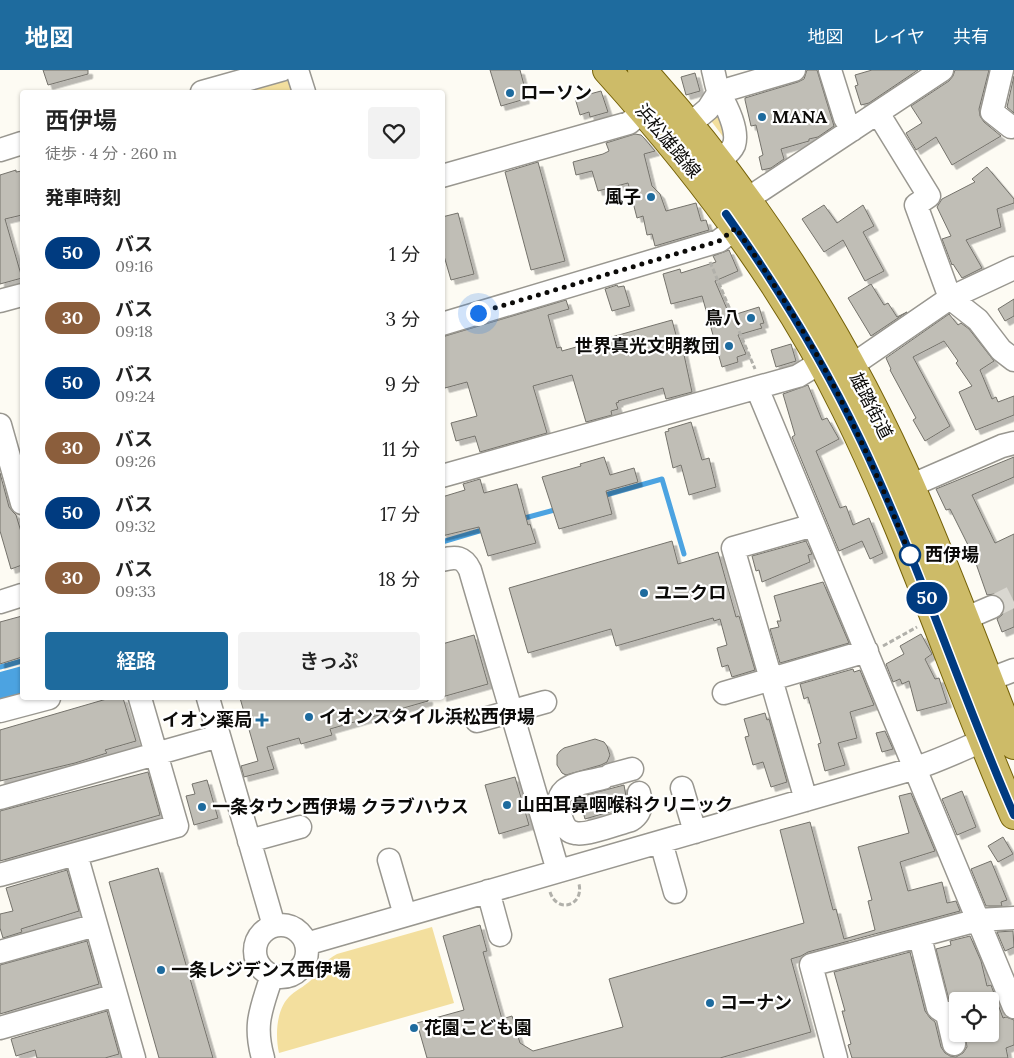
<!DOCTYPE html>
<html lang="ja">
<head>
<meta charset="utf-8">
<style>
  :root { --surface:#fff; --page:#f2f2f2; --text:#222; --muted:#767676; --accent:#1e6b9e }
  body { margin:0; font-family:Lora,"Noto Sans JP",serif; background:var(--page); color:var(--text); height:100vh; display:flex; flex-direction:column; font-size:19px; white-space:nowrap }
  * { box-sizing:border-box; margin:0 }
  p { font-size:16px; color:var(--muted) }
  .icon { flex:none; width:28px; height:28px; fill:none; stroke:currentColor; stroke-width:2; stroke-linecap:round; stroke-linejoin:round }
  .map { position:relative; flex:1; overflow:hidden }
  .side { position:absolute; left:20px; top:20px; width:425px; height:610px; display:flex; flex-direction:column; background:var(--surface); border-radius:5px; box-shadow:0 1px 4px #0004 }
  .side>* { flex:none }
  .badge { padding:0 10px; border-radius:16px; font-size:18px; line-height:32px }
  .controls { position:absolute; left:949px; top:922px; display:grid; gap:10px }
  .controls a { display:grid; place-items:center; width:50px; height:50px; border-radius:5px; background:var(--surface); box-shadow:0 1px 4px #0004; font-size:25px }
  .you { position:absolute; width:25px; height:25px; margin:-12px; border:4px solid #fff; border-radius:50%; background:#1a73e8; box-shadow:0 0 0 8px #1a73e833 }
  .map>.badge { position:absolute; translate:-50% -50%; box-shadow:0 0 0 2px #fff }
  h2 { padding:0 25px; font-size:19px; line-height:45px }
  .round { display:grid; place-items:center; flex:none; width:52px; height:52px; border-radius:5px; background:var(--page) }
  .head { display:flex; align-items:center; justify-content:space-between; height:85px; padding:0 25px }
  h1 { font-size:24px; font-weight:600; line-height:38px }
  .cta { display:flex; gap:10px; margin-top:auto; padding:10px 25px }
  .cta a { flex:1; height:58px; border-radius:5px; background:var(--accent); color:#fff; font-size:20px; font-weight:600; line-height:58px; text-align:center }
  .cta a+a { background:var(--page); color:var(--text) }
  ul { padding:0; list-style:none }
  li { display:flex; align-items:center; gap:15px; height:65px; padding:0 25px }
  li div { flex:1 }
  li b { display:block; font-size:19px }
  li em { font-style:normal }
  li .badge { min-width:55px; font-weight:700; text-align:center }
  header { display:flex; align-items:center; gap:30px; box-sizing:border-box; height:70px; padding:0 25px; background:var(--accent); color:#fff }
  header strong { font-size:24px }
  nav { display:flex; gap:28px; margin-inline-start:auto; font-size:18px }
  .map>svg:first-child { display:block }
  .green { fill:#f3df9e }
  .water { fill:#4ca3e1 }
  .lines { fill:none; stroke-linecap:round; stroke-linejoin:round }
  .stream { stroke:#4ca3e1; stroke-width:5 }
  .building { fill:#c0beb6; stroke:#74726b; filter:url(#shadow) }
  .minor-tunnel { stroke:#d9d7d0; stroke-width:22; stroke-dasharray:22 11; stroke-linecap:butt }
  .minor-casing { stroke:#999790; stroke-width:25 }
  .major-casing { stroke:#746006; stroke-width:30 }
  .path { stroke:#b1b0aa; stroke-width:3; stroke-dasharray:5 2.5; stroke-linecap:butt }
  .minor { stroke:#fff; stroke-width:22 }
  .major { stroke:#cdbb68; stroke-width:28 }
  .line-casing { stroke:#fff; stroke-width:11 }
  .line { stroke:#003b80; stroke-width:8 }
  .walk { stroke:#0c0b09; stroke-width:5; stroke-dasharray:0 9 }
  .poi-dot { fill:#1e6b9e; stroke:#fff; stroke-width:2 }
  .stop-dot { fill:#fff; stroke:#003b80; stroke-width:2.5 }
  .labels { text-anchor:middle; stroke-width:4.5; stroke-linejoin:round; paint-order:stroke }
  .poi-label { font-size:18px; font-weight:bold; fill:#0c0b09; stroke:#fff; text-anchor:start }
  .street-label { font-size:18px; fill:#0c0b09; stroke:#fff }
  .stop-label { font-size:18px; font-weight:bold; fill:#0c0b09; stroke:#fff; text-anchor:start }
</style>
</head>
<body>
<header>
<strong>地図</strong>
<nav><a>地図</a><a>レイヤ</a><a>共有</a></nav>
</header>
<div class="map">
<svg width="1014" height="988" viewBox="0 0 1014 988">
  <defs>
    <filter id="shadow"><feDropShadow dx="4.5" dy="4.5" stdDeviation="0" flood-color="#0004"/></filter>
  </defs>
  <rect width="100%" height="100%" fill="#fdfbf3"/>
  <path class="green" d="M285 7 295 12 298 22H230Z
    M719 40 727 72 709 48Z
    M432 857 454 933 279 983C275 965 276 938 291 925 298 919 307 915 313 908 321 899 325 890 337 884Z"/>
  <path class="water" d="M22 596V625L0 631V602Z"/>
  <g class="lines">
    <path class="stream" d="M602 426 662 409 684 484
      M521 449 558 439
      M442 472 486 459
      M0 597 22 591"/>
  </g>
  <path class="building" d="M43 0H88V4L48 15Z
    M490 0H520L524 15 521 16 525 29 501 36Z
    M807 0H817L834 56 818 67 809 69V71L781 79 784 89 771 98 762 100 759 87 763 85 756 55 751 56 745 30V28L798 12 804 9Z
    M872 0H918L869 33 861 35 855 16 858 15 855 5Z
    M955 0H989L979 39 980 46 984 52 1001 66 952 95 936 67 916 80 906 63 922 53 911 36 949 11 953 6Z
    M695 3 700 21 686 25 681 7Z
    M1014 6V43L1007 37Z
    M601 21 608 42 590 47 589 42 580 45 575 28Z
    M635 64 641 65 644 68 655 81 644 84 652 116 660 124 666 141 696 133 701 151 706 150 709 160 655 176 652 164 647 165 643 146 637 148 628 113 598 121 592 101 576 105 573 92 603 84 609 81 606 73Z
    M538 92 565 191 531 200 505 102Z
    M987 97 1014 129V133L997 139 1001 157 966 170 982 198 962 208 953 194 952 195 942 169 951 166 937 137 942 129 975 112 972 109Z
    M16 100V102L22 101V145L5 149 22 208 0 214V105Z
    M824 135 837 153 863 135 874 156 863 162 884 201 865 211 843 170 824 182 802 149Z
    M458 143 474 204 451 210 442 179V147Z
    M729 180 738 201 715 211 730 246 759 237 764 253 760 254 762 258 738 265 746 284 737 287 738 292 722 297 702 226 671 234 663 204 680 199 681 203 716 192 713 186Z
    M871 214 884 235 888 233 897 247 907 242 871 266 848 228Z
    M617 215 618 217 624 216 630 236 612 241 605 219Z
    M1014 229V246L1005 251 998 239Z
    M566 230 569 239 548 245 557 278 561 277 562 281 672 250 680 280H683L692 322 666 329 663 318 618 331 619 332 616 333 618 339 611 341 612 345 586 352 572 305 533 316 547 363 480 382 475 366 456 371 451 353 477 346 467 312 445 318 442 309V267Z
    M949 244 958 255 961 253 969 259 994 291 980 300 992 329 996 327 998 332 1014 326V345L976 360 959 322 972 316 956 293 958 291 944 271 913 287 950 356 925 371 913 350 916 348 890 300 891 299 886 288Z
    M791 274 796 291 776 297 771 280Z
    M808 315 822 350 827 348 839 369 816 381 840 438 846 436 853 455 869 448 883 483 870 489 862 471 839 481 792 367 795 365 783 324Z
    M691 352 702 390 709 388 716 417 689 425 681 395 673 398 665 362 669 361 668 359Z
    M604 387 610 405 634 398 638 412 606 421 612 444 559 459 542 407 581 396 580 394Z
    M1014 387V407L972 425 995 473 1014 464V557L1002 562 997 549 1002 545 1005 539 1004 531 999 526 994 524 987 525 973 485 950 439 946 440 936 419Z
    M0 403 9 437 13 442 16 445 22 465V495L11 499 0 461Z
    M480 409 484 423 517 414 528 455 530 454 536 473 488 486 479 457 442 466V427L465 420 463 414Z
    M672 471 678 494 718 482 736 547 739 546 755 600 732 607 728 595 722 597 717 578 727 575 720 549 714 551 713 548 616 576 611 559 528 583 509 518Z
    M806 471 812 484 808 485 810 492 762 512 759 500 756 501 752 486Z
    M823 512 849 573 780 593 770 559 779 557 777 551H781L774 526Z
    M22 546V587L0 594V552Z
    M921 564 932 584 925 589 935 609 939 608 947 633 917 641 909 611 902 614 900 609 893 612 886 594 904 584 900 576Z
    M474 565 488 614 442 627V574Z
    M853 599 854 602 860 600 874 635 850 642 857 668 838 673 845 695 825 701 818 674 821 673 808 627 804 629 800 614Z
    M110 628H123L136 671 105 680 107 683 75 693 0 711V660Z
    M240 628H428V631L330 659 332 665 301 674 299 668 267 677 274 699 244 707 241 696 258 691Z
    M765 643 767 650 769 649 787 712 771 717 763 692 753 695 745 667 749 666 744 649Z
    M885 661 893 679 882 682 876 663Z
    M595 669 604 672 607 676 610 685 607 692 601 695 566 705 562 703 557 695V685L560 681 564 678Z
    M148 702 160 745 0 791V741Z
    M515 707 529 755 499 764 485 715Z
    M207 710 218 748 194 755 186 726 195 724 192 714Z
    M624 715 627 732 626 737 585 749 579 727Z
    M962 721 976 757 957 765 942 729Z
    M911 723 935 781 900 792 908 821 942 812 947 833 956 831 960 841 808 882 801 886 791 889 811 962 720 988H427L417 953 464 940 443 866 480 855 487 881 483 882 502 949 512 946 520 973 533 981 623 957 609 909 804 853 780 760 810 752 833 840 836 839 844 869 875 860 868 831 872 830 858 777 909 763 899 726Z
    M1003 767 1013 784 998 792 988 776Z
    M991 791 1007 830 1001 832 1002 836H986L971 799Z
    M158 798 213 988H159L109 812Z
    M67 800 79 841 21 859 22 862 3 868 0 858V844L13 841 6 818Z
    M1013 861 1014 877 1005 881 997 862Z
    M970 866 981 891 987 916 991 915 1003 948 1006 947 1014 950V975L1006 978 1008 988H852L848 975 851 974 842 941H845L834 902 910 882 925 941 930 948 935 952 941 977 945 983 950 986 956 987 963 983 967 977 965 964H990V931H958V938L949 930 936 879 951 875 950 871Z
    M87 871 99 914 0 944V895Z
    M107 941 119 984 105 988H37L35 980 16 986 11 969Z"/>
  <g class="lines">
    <path class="minor-tunnel" d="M992 537 1014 526"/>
    <defs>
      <path id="minor" d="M297 0 304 22
        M713 0C715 7 716 16 719 23 726 35 739 60 734 75 731 82 724 87 718 92
        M830 0 845 48 852 60
        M1002 0 992 42 1011 57
        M202 22 281 0
        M719 22 794 0
        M878 43 929 126 916 135 950 228 978 250 1001 280 1014 290
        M688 71 687 65 689 55 708 39 719 22
        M0 80 22 73
        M442 106 629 53 643 41
        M746 130 942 0
        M0 231 22 225
        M442 254 719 171 736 158
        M851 296 950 228 1014 198
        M757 318 1014 937
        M0 355 22 433
        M442 406 798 306 836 283
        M910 416 1002 376 1014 373
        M442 490C456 486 464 487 470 500L558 801
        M0 532 22 525
        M964 549 992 537
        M988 610 1014 600
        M724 623 867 581
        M208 628 274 856
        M0 641 49 628
        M477 651 545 632
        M610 705 632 699
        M603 708C578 715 551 713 561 747 563 754 566 762 575 763 586 766 619 753 631 750 642 743 642 734 639 723
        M682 718 695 762
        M0 728 219 666
        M806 730 733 478 814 455
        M249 771 300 757
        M661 772 675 822
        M76 784 134 988
        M389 790 405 845
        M0 805 177 756 140 628
        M488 821 500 865
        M255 881a26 26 0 1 1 52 0a26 26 0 1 1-52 0Z
        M920 867 938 938 947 944 954 974
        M306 874 916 698C944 689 971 675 999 664
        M0 882 96 855
        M0 958 116 925
        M263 988C253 953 262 938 272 905
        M836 988 811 895 978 850 1014 848"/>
      <path id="major" d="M607 0C700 103 785 215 846 340 911 471 955 611 1014 745
        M642 0C748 117 836 253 902 397 943 488 977 582 1014 675"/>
    </defs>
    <use href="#minor" class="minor-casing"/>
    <use href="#major" class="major-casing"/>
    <path class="path" d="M710 192 755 299
      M883 576 917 557
      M550 822C557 844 584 836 579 814"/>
    <use href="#minor" class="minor"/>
    <use href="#major" class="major"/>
  </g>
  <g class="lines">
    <defs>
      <path id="line" d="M726 144C777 216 823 291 861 371 919 493 960 622 1014 745"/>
    </defs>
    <use href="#line" class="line-casing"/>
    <use href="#line" class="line"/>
    <path class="walk" d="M478 243 719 171 736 158C776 216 814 275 845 338 869 386 890 435 910 485"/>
  </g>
  <g class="poi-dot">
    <circle cx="510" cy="23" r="5"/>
    <circle cx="762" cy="47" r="5"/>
    <circle cx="651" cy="127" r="5"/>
    <circle cx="751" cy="248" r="5"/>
    <circle cx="729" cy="276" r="5"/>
    <circle cx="644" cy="523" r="5"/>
    <circle cx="309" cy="647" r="5"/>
    <path d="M259.5 642.5h5v5h5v5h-5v5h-5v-5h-5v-5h5z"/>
    <circle cx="507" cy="735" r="5"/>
    <circle cx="202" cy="737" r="5"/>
    <circle cx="161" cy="900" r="5"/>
    <circle cx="710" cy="933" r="5"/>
    <circle cx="414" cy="958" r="5"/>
  </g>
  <circle class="stop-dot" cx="910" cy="485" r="10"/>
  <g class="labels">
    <g class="poi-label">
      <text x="520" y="29">ローソン</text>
      <text x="772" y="53">MANA</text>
      <text x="641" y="133" text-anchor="end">風子</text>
      <text x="741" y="254" text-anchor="end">鳥八</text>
      <text x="719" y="282" text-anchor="end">世界真光文明教団</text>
      <text x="654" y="529">ユニクロ</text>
      <text x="319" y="653">イオンスタイル浜松西伊場</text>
      <text x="252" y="656" text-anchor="end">イオン薬局</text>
      <text x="517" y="741">山田耳鼻咽喉科クリニック</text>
      <text x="212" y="743">一条タウン西伊場 クラブハウス</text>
      <text x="171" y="906">一条レジデンス西伊場</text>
      <text x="720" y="939">コーナン</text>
      <text x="424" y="964">花園こども園</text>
    </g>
    <g class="street-label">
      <text transform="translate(668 71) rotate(50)" y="6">浜松雄踏線</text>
      <text transform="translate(871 336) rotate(63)" y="6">雄踏街道</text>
    </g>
    <g class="stop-label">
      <text x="925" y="491">西伊場</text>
    </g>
  </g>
</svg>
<div class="controls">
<a><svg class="icon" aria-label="locate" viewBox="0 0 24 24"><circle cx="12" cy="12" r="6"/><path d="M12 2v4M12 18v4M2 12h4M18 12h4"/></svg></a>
</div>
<div class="you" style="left:478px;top:243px"></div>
<b class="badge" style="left:927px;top:528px;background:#003b80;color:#fff">50</b>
<section class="side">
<div class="head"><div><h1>西伊場</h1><p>徒歩 · 4 分 · 260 m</p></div><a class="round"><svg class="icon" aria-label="heart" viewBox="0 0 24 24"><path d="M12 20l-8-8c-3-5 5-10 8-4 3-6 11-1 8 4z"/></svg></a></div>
<h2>発車時刻</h2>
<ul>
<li><span class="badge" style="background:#003b80;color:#fff">50</span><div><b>バス</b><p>09:16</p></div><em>1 分</em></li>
<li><span class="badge" style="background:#8b5e3c;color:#fff">30</span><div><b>バス</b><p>09:18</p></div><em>3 分</em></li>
<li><span class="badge" style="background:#003b80;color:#fff">50</span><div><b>バス</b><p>09:24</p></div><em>9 分</em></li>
<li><span class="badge" style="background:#8b5e3c;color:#fff">30</span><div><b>バス</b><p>09:26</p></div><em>11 分</em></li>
<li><span class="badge" style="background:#003b80;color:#fff">50</span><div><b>バス</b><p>09:32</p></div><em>17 分</em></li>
<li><span class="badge" style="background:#8b5e3c;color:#fff">30</span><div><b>バス</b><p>09:33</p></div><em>18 分</em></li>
</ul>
<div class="cta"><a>経路</a><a>きっぷ</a></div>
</section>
</div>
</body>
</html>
